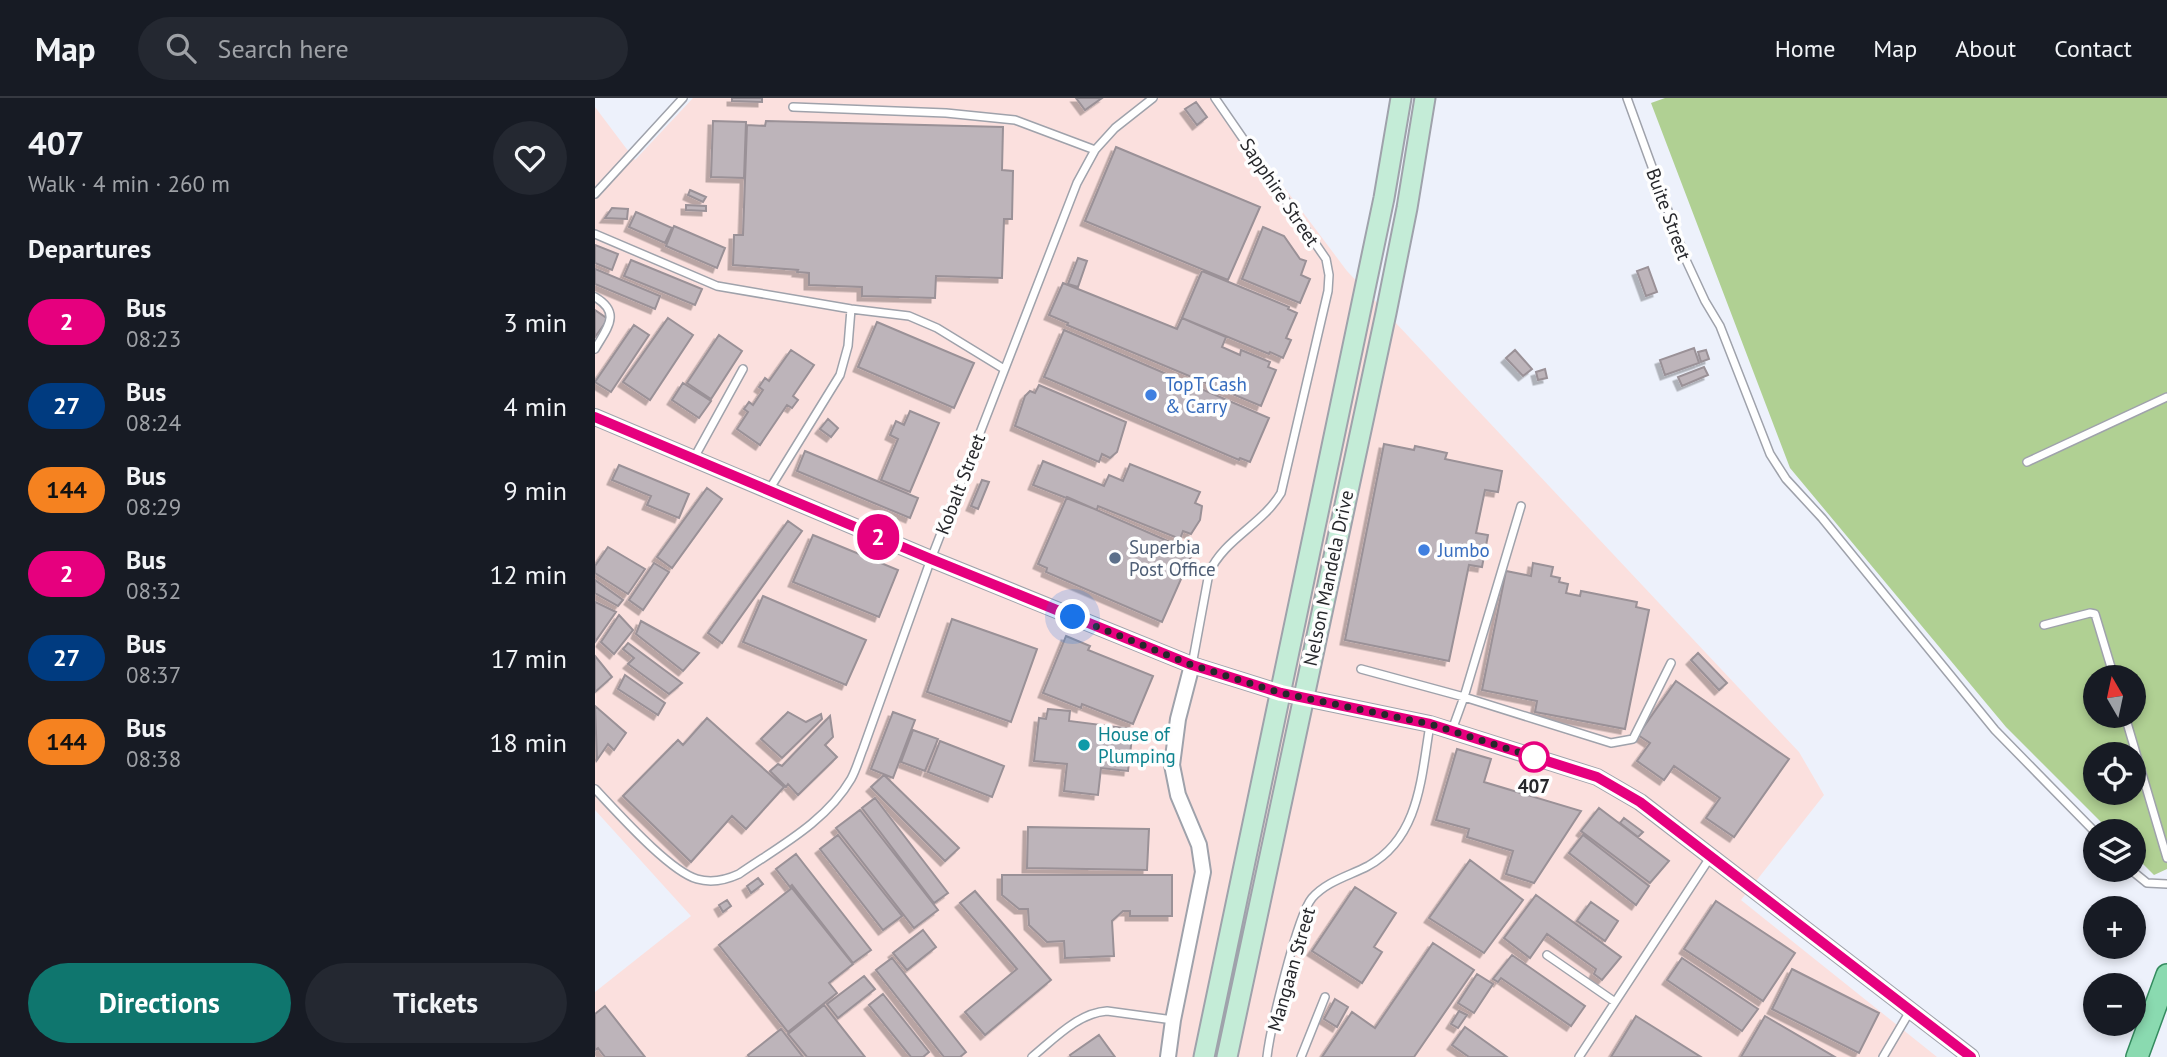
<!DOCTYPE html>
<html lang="en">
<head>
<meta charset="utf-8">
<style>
  :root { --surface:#171b24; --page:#242831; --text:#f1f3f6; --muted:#9ea1a6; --line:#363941; --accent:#0f766e }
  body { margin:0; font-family:"PT Sans",sans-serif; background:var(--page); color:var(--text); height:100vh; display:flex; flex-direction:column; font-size:26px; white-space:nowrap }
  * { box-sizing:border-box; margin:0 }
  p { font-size:23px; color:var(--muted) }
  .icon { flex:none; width:38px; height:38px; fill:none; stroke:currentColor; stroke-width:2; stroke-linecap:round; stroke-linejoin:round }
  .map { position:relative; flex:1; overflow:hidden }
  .panel { display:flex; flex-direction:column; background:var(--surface); width:595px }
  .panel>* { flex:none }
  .badge { padding:0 14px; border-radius:23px; font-size:24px; line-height:46px }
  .needle { width:46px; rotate:351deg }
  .controls { position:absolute; left:1488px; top:567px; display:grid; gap:14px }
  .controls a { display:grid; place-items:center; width:63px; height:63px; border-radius:50%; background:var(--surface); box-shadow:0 4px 10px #0003; font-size:35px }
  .you { position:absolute; width:35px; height:35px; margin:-18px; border:5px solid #fff; border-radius:50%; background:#1a73e8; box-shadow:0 0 0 10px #1a73e833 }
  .map>.badge { position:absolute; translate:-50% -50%; box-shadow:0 0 0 4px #fff }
  h2 { padding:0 28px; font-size:26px; line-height:63px }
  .round { display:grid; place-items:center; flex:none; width:74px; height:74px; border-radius:37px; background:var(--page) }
  .overview { display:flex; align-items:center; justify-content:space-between; height:119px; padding:0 28px }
  h1 { font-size:33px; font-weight:700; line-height:52px }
  .button { display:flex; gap:14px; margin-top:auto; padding:14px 28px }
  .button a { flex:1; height:80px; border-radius:42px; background:var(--accent); color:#fff; font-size:28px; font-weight:700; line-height:80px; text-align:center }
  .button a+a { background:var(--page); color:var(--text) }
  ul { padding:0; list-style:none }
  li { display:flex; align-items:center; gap:21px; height:84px; padding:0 28px }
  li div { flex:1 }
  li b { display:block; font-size:26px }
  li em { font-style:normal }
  li .badge { min-width:77px; font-weight:700; text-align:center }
  header { display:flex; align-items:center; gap:42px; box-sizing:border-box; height:98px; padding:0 35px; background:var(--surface); border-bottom:2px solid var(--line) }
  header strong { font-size:33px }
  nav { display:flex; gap:38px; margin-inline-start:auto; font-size:24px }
  .search { width:490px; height:63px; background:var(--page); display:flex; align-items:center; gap:18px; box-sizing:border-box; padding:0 24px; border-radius:38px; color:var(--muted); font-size:26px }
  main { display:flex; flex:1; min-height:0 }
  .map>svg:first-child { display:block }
  .industrial { fill:#fbe0de }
  .green { fill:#b0d093; fill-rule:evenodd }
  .building { fill:#bdb4ba; stroke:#9a9197; stroke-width:2; filter:url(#shadow) }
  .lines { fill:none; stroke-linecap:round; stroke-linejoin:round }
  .service-casing { stroke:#9fa2ab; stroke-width:10 }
  .minor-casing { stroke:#9fa2ab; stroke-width:18 }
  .secondary-casing { stroke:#9fa2ab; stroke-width:23 }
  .primary-casing { stroke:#348b5f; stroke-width:24 }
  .service { stroke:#fff; stroke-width:7 }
  .minor { stroke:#fff; stroke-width:14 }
  .secondary { stroke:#c4ecd7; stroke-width:19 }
  .primary { stroke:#8adab0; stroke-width:21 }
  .line-casing { stroke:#fff; stroke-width:16 }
  .line { stroke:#e6007e; stroke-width:10 }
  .walk { stroke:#26272b; stroke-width:7; stroke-dasharray:0 12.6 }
  .shop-dot { fill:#3f7fe0; stroke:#fefefe; stroke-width:2.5 }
  .service-dot { fill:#5c6f8a; stroke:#fefefe; stroke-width:2.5 }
  .culture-dot { fill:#0f9aa8; stroke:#fefefe; stroke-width:2.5 }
  .stop-dot { fill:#fff; stroke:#e6007e; stroke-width:3.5 }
  .labels { text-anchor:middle; stroke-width:7; stroke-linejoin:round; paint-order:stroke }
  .street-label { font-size:19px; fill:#26272b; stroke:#fefefe }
  .shop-label { font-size:19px; fill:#366cbe; stroke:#fefefe; text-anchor:start }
  .service-label { font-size:19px; fill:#4e5e75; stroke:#fefefe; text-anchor:start }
  .culture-label { font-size:19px; fill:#0d838f; stroke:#fefefe; text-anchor:start }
  .stop-label { font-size:19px; font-weight:bold; fill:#26272b; stroke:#fefefe }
</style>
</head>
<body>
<header>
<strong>Map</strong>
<div class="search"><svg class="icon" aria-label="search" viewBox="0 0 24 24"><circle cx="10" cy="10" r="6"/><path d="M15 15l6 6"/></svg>Search here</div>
<nav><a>Home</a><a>Map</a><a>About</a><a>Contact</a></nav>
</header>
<main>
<section class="panel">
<div class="overview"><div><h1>407</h1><p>Walk · 4 min · 260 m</p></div><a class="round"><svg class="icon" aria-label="heart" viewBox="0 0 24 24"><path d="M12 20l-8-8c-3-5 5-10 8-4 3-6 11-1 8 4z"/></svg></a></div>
<h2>Departures</h2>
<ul>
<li><span class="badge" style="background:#e6007e;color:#fff">2</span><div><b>Bus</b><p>08:23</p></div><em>3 min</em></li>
<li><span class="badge" style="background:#003b80;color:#fff">27</span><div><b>Bus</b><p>08:24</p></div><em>4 min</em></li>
<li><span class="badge" style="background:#f58220;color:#111">144</span><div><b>Bus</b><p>08:29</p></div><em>9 min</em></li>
<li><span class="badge" style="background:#e6007e;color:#fff">2</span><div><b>Bus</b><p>08:32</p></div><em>12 min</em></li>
<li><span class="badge" style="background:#003b80;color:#fff">27</span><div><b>Bus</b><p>08:37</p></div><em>17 min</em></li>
<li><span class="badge" style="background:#f58220;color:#111">144</span><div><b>Bus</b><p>08:38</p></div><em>18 min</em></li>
</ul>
<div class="button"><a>Directions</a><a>Tickets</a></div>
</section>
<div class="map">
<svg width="1572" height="959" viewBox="0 0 1572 959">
  <defs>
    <filter id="shadow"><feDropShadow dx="-4.5" dy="4.5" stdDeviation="0" flood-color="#0004"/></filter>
  </defs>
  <rect width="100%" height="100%" fill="#edf1fb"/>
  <path class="industrial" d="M98 0H622L752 173 1204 654 1229 697 1146 802 1342 959H0V894L96 818 0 712V9L40 62Z"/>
  <path class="green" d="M1070 0H1572V771L1559 777 1538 756V733H1515L1411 629 1195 370 1056 5ZM1500 579H1538V618H1500ZM1500 656H1538V695H1500Z"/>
  <path class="building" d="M137 0H167V4L137 3Z
    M481 0H507L490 12Z
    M601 4 612 19 602 27 590 11Z
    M118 23 151 24 149 80 116 79Z
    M171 23 408 29 407 72 418 73 417 121H409L407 180 341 178 340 200 267 198V189L214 187V175L202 174 203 172 138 167 139 137H148L152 27 170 28Z
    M521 49 665 109 633 182 490 123Z
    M95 92 111 99 108 104 93 97Z
    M91 107 111 108V113L91 112Z
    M17 110 33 111 32 121 10 120Z
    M41 114 77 130 70 145 34 129Z
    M79 128 130 150 122 170 71 148Z
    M668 129 689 138 705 161 711 163 706 177 715 181 705 205 647 181Z
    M0 147 23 156 17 172 0 165Z
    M483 160 492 163 483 189 473 186Z
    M36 162 107 191 100 207 29 178Z
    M1053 169 1062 194 1051 198 1042 173Z
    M0 171 65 198 60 211 0 186Z
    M607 173 694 209 693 211 702 215 691 240 696 242 688 260 675 254 674 256 587 220Z
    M468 185 582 231 587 220 631 239 627 249 645 257 646 252 675 264 673 269 681 272 666 308 472 227 473 225 454 217Z
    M0 212 13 221 0 239Z
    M73 220 98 237 55 302 28 284Z
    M282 224 379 265 359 310 263 269Z
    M39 227 54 237 16 294 0 284Z
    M469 232 674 320 655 364 645 360 644 362 449 279Z
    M124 237 147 253 116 301 92 285Z
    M1099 250 1104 265 1070 277 1065 262Z
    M196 252 219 267 198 298 203 302 197 310 192 307 165 347 142 331 153 314 149 311 154 304 158 307 168 292 164 289 170 280 174 283Z
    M920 252 937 271 928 278 911 260Z
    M1111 252 1114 261 1106 264 1103 254Z
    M1109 269 1113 277 1087 288 1083 279Z
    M950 271 952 280 943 282 941 274Z
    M88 285 116 303 104 320 77 302Z
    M444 287 531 324 522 354 515 360 507 356 504 364 420 328 430 298 435 293 440 295Z
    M315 313 344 325 315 394 286 382 303 341 295 337 301 323 309 327Z
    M233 321 243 330 236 339 225 331Z
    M789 346 819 352 820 348 852 355 850 361 907 373 903 394 890 392 881 435 893 437 887 469 874 467 854 563 750 542Z
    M210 353 323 400 315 420 202 373Z
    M448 363 509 388 514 377 528 383 535 366 605 394 600 405 607 408 605 422 596 436 588 433 585 441 503 408 502 412 438 387Z
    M24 367 94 396 84 420 52 407 56 398 17 382Z
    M387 382 394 384 383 411 376 408Z
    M112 390 127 401 77 470 62 459Z
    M472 399 598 454 567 524 451 474 452 470 443 466Z
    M193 423 207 433 127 545 113 535Z
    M218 437 303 472 284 519 198 484Z
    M13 449 50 471 33 496 0 475V468Z
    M59 465 74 474 48 512 34 502Z
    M938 465 958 469 956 478 965 480 964 484 973 486 971 495 985 498 986 493 1042 504 1041 509 1054 512 1030 631 940 614 942 603 887 592 911 473 936 478Z
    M0 482 28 502 23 508 0 495Z
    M168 498 271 542 251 587 148 544Z
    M0 504 21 514 0 544Z
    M24 517 38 532 19 556 6 544Z
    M357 521 442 551 416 624 332 594Z
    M46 523 104 555 88 573 41 536Z
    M471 538 495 548 493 552 558 578 538 626 487 606 486 610 448 595Z
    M33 545 87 585 74 596 33 566 39 560 28 551Z
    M1103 555 1132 585 1124 592 1096 562Z
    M0 558 17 579 0 594Z
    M30 577 70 605 63 617 23 591Z
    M1081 583 1194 661 1139 739 1111 720 1125 700 1079 668 1069 682 1042 663 1055 645 1043 637Z
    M0 608 31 635 19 652 13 646 2 662Z
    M453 611 475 613 474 623 538 631 533 673 506 670 503 697 469 693 472 666 439 663 444 620 451 621Z
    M193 614 211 624 226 616 227 621 187 660 166 641Z
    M298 614 320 622 298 680 276 671Z
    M235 618 238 639 230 647 242 659 203 697 193 686 191 689 175 673 183 666 187 668Z
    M112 620 189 689 151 731 137 718 96 764 28 698 83 642 88 647Z
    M318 632 343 641 330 673 306 664Z
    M345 643 409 668 397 699 333 674Z
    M862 651 896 661 889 684 986 713 939 785 911 776 918 753 872 739 874 731 841 722Z
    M289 677 364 750 350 763 276 689Z
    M280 700 353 795 339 805 267 710Z
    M1004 710 1074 763 1055 785 986 733Z
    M265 712 343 812 319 830 241 730Z
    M1029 720 1048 734 1043 739 1025 725Z
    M433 729 554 731 552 772 432 770Z
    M243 737 307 818 288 832 225 751Z
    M988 737 1054 788 1041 807 974 755Z
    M201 756 276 852 258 865 197 787 195 789 181 771Z
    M875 762 928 802 889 855 834 820Z
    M407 777H577V818H535V813H528L517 823 519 858 470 860 469 843 452 844 434 827 433 811H424L407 797Z
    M163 780 168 786 156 795 152 788Z
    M760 789 801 815 779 849 787 854 767 885 717 853Z
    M197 790 258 866 234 885 242 895 193 934 124 847Z
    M380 793 456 882 390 937 370 914 422 871 365 805Z
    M941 797 1026 859 1007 882 999 876 1001 871 952 836 935 860 909 840Z
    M132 802 136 808 128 814 124 807Z
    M1121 803 1200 855 1168 903 1089 851Z
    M996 804 1023 823 1010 843 982 823Z
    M328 832 341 849 312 872 298 855Z
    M838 845 879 872 819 959H727L757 914 780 930Z
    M917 857 990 908 976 928 906 880 903 884 898 881Z
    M297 860 371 954 365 959H349L281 872Z
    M1087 860 1163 911 1147 933 1072 882Z
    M1197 871 1284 915 1264 955 1177 911Z
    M882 876 898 886 879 915 863 905Z
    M269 878 280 891 243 920 232 906Z
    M288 896 334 954 328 959H316L274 907Z
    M740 901 753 909 742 929 729 921Z
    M229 907 270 959H212L193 936Z
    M10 908 50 959H10L3 950 0 952V916Z
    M864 913 872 917 863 930 856 926Z
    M1041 918 1106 959H1016Z
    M1170 918 1240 959H1146Z
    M870 929 912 959H874L857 947Z
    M186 931 208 959H154L153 957Z
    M504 937 520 959H476L475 957Z"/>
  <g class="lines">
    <defs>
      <path id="service" d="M1032 0 1091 162 1110 203 1125 228 1175 356 1191 381 1227 420 1400 632 1500 734
        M198 9 351 15 420 22 500 52
        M0 96 88 0
        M0 136 122 188 256 211 314 218 342 230 409 271
        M0 199C27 215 12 230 0 251
        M99 360 148 271
        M1432 364 1572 299
        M174 392 245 277 253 248 256 211
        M1449 527 1495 515 1500 516 1519 579
        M597 567 614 475C629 441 667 427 686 395L733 193 734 177 731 161 620 0
        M766 571 869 599 1016 645 1038 641 1076 565
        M1530 618 1572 760
        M857 632 869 599 926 408
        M0 691C22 714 74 773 102 781 116 785 131 782 144 776 183 749 231 724 256 681 261 672 264 661 268 651L336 461 482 85 500 52 520 30 558 0
        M1536 772 1552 785 1572 786
        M952 857 1020 904
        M437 959C459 941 483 915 512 913L578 922
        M672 959C675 932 702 818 717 800 732 783 754 778 773 768 825 739 826 679 835 627
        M706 959 730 899
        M984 959 1116 758
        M1288 959 1315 913"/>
      <path id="minor" d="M0 319 336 461 597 567 686 595 835 626 1002 679 1045 704 1376 959
        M573 959 578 922 608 774 604 747 583 697 577 667 583 621 597 567"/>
      <path id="secondary" d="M609 959 789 100 806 0
        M632 959 791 215 812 110 830 0"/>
      <path id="primary" d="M1542 959 1572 877"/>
    </defs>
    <use href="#service" class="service-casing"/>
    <use href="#minor" class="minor-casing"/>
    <use href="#secondary" class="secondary-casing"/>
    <use href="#primary" class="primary-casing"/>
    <use href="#service" class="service"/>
    <use href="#minor" class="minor"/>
    <use href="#secondary" class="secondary"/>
    <use href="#primary" class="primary"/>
  </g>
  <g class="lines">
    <defs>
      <path id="line" d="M0 319 336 461 597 567 686 595 835 626 1002 679 1045 704 1376 959"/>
    </defs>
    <use href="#line" class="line-casing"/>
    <use href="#line" class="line"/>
    <path class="walk" d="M478 519 597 567 686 595 835 626 939 659"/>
  </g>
  <g class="shop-dot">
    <circle cx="556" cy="297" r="7"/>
    <circle cx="829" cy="452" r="7"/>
  </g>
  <circle class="service-dot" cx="520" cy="460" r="7"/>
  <circle class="culture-dot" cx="489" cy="647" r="7"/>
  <circle class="stop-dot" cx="939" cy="659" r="14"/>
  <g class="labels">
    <g class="street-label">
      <text transform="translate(685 94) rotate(56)" y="7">Sapphire Street</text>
      <text transform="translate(1074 116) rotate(70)" y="7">Buite Street</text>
      <text transform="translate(365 386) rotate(-69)" y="7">Kobalt Street</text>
      <text transform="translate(733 480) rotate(-78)" y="7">Nelson Mandela Drive</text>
      <text transform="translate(696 871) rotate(-74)" y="7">Mangaan Street</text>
    </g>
    <g class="shop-label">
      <text x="570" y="293">TopT Cash<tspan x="570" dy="22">&amp; Carry</tspan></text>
      <text x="843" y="459">Jumbo</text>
    </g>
    <g class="service-label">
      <text x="534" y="456">Superbia<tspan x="534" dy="22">Post Office</tspan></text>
    </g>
    <g class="culture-label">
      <text x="503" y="643">House of<tspan x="503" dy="22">Plumping</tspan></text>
    </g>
    <g class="stop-label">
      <text x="939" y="695">407</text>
    </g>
  </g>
</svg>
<div class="controls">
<a><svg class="needle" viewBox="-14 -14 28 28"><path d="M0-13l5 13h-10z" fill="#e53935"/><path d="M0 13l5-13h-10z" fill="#9ea1a6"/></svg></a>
<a><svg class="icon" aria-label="locate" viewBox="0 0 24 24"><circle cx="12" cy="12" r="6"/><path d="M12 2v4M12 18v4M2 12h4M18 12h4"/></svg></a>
<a><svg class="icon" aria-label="layers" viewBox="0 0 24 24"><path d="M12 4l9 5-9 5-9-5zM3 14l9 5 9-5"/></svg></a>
<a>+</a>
<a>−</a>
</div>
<div class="you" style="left:478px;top:519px"></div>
<b class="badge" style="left:283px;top:439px;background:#e6007e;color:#fff">2</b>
</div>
</main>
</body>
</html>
